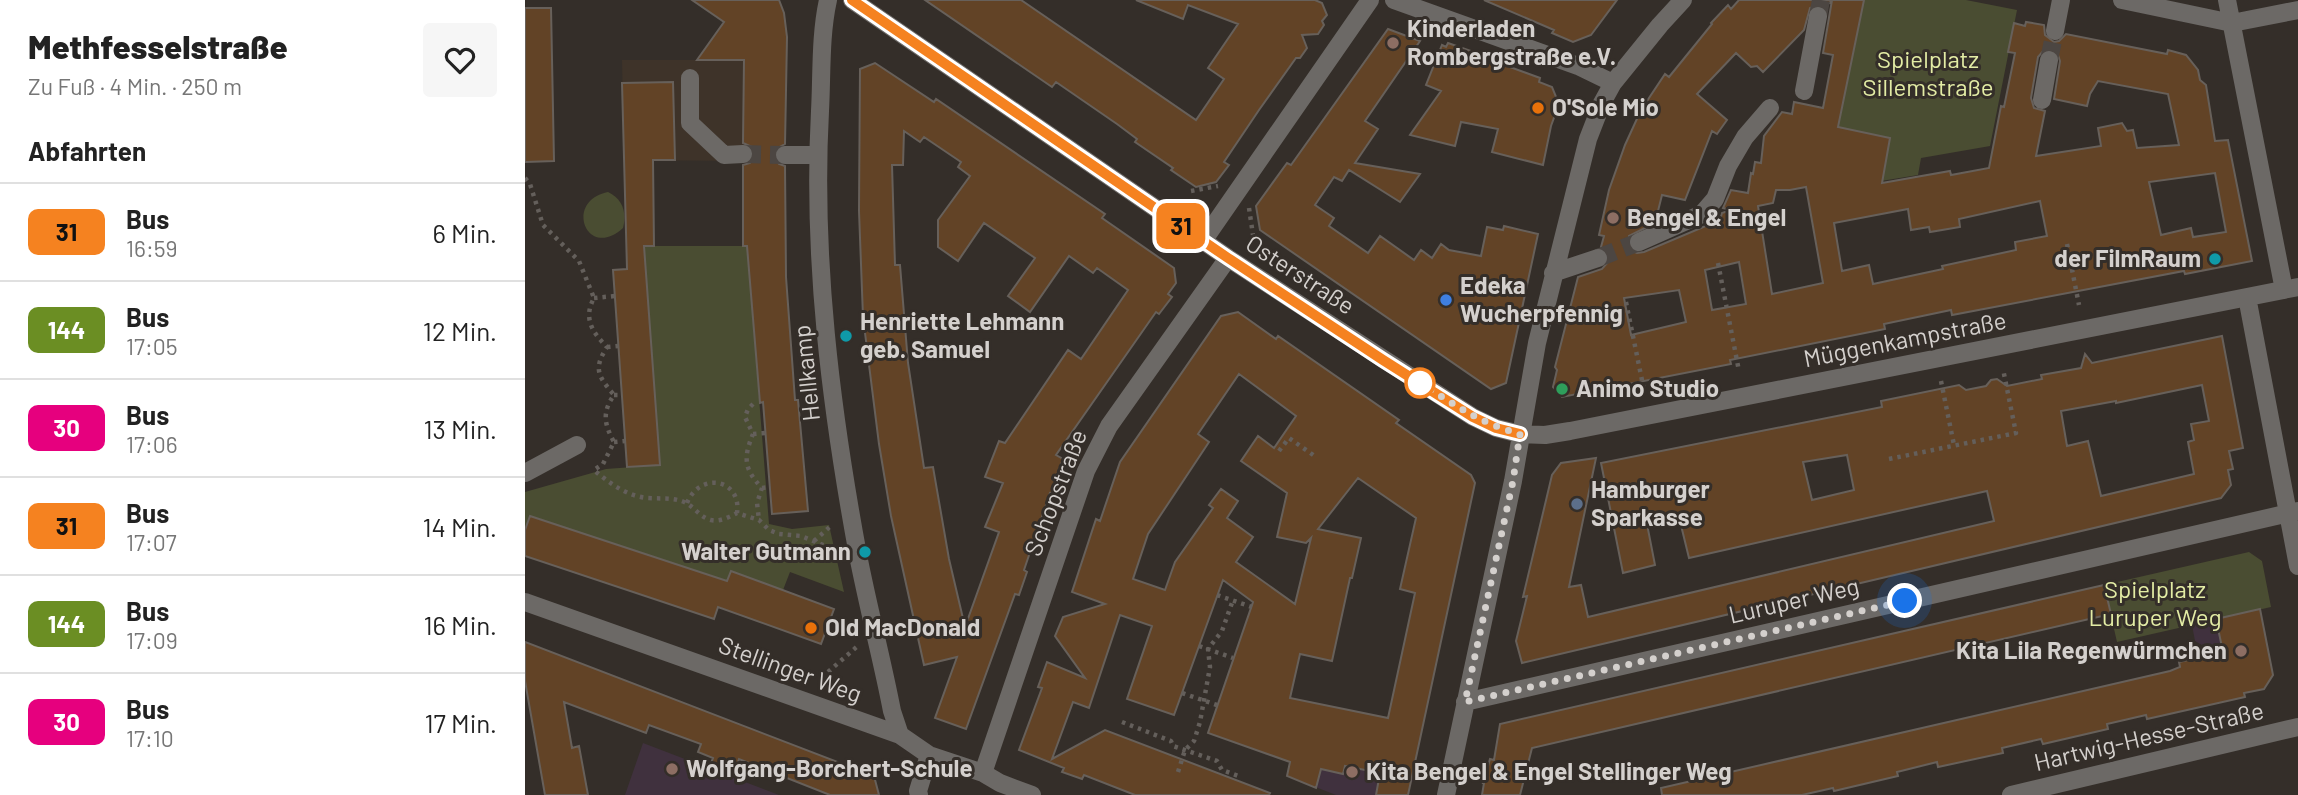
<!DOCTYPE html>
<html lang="de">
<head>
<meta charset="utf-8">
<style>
  :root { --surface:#fff; --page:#f6f6f6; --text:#222; --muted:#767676; --line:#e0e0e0 }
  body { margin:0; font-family:Barlow,sans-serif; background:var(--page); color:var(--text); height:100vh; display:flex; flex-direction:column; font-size:26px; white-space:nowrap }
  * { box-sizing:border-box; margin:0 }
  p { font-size:23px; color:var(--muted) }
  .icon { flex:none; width:38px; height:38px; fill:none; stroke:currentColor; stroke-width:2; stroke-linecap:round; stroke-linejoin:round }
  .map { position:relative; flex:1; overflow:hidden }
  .drawer { display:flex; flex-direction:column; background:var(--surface); width:525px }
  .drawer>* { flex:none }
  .badge { padding:0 14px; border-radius:10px; font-size:24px; line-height:46px }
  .you { position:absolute; width:35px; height:35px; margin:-18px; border:5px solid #fff; border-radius:50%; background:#1a73e8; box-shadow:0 0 0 10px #1a73e833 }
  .map>.badge { position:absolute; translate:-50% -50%; box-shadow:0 0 0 4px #fff }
  h2 { padding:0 28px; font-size:26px; line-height:63px }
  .round { display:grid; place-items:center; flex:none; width:74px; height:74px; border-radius:7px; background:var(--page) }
  .head { display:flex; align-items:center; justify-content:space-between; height:119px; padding:0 28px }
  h1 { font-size:33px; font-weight:800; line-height:52px }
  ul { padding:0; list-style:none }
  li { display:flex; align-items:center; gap:21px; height:98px; padding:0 28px; border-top:2px solid var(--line) }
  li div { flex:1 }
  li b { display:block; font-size:26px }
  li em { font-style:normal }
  li .badge { min-width:77px; font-weight:700; text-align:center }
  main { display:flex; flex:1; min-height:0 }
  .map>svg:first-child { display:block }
  .built { fill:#3e3329 }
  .education { fill:#40313e }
  .green { fill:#4a4d32 }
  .building { fill:#624326; stroke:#67605a; stroke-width:2; fill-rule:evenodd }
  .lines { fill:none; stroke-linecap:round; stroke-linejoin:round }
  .minor-tunnel { stroke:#4c4642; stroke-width:18; stroke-dasharray:18 9; stroke-linecap:butt }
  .path { stroke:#645f5b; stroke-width:4.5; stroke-dasharray:3.5 5; stroke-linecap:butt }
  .minor { stroke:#6c6966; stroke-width:18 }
  .line-casing { stroke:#fff; stroke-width:16 }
  .line { stroke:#f58220; stroke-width:10 }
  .walk { stroke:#d4d0cd; stroke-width:7; stroke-dasharray:0 12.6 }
  .education-dot { fill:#8d6e63; stroke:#342e29; stroke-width:2.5 }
  .food-dot { fill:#e8710a; stroke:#342e29; stroke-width:2.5 }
  .culture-dot { fill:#0f9aa8; stroke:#342e29; stroke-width:2.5 }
  .shop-dot { fill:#3f7fe0; stroke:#342e29; stroke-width:2.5 }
  .stop-dot { fill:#fff; stroke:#f58220; stroke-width:3.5 }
  .leisure-dot { fill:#2e9e5b; stroke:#342e29; stroke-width:2.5 }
  .service-dot { fill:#5c6f8a; stroke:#342e29; stroke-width:2.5 }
  .labels { text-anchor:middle; stroke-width:6; stroke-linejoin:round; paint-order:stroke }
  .poi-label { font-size:24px; font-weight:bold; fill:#d4d0cd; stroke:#342e29; text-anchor:start }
  .park-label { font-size:24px; fill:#e3eca5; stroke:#342e29 }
  .street-label { font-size:24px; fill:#d4d0cd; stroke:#342e29 }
</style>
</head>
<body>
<main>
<section class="drawer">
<div class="head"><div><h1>Methfesselstraße</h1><p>Zu Fuß · 4 Min. · 250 m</p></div><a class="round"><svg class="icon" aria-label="heart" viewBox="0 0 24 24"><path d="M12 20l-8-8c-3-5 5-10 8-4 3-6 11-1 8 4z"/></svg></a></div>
<h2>Abfahrten</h2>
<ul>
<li><span class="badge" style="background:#f58220;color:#111">31</span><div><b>Bus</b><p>16:59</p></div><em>6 Min.</em></li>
<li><span class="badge" style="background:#6b8e23;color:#fff">144</span><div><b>Bus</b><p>17:05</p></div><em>12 Min.</em></li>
<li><span class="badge" style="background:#e6007e;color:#fff">30</span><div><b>Bus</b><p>17:06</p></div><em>13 Min.</em></li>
<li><span class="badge" style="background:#f58220;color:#111">31</span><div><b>Bus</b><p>17:07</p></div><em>14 Min.</em></li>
<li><span class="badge" style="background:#6b8e23;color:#fff">144</span><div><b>Bus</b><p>17:09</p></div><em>16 Min.</em></li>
<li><span class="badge" style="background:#e6007e;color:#fff">30</span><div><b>Bus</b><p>17:10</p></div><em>17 Min.</em></li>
</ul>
</section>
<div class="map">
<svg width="1773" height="795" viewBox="0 0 1773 795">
  <rect width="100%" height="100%" fill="#342e29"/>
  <path class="built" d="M97 60H219L218 161 99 160Z"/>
  <path class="education" d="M1735 609 1738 623 1734 624 1735 631 1740 630 1748 675 1739 689 1720 693V697L1709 699 1694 655 1670 641 1667 625Z
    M771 742 892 768 889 782 886 781 883 795H811L762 776Z
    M118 743 254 795H100Z"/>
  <path class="green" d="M1339 0H1441L1492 10 1465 146 1396 158 1393 175 1356 181 1365 138 1313 127Z
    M83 192C98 199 102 213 98 228 62 261 38 201 83 192Z
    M102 246H222L244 524 267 529 304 525 319 592 265 572 258 590 206 571 202 581 5 516 0 530V492L81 469 135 465Z
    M1724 552 1737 561 1746 607 1592 642 1579 585Z"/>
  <path class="building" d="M167 0H254L259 13 262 37 260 144 251 149 249 156 254 164 260 166 261 277 270 400H273L283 511 247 514 238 402 235 403 222 246H218V165L225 163 229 154 227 147 218 143 219 60H172L199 22Z
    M400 0H496L671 120 699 79 683 68 713 24 663 5 658 19 611 0H790L797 3 802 15 797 21 799 25 793 34 777 35 782 48 775 58H771L734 110 699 162 704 165 691 182 671 187 646 170 648 168 610 142 612 139 592 124 531 82 527 87Z
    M959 0H1092L1066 35 1048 42 1027 33 1029 30Z
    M1214 0H1339L1313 127 1365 138 1357 183 1425 171 1426 175 1464 168 1476 106 1479 107 1490 53 1483 52 1489 23 1500 26 1501 22 1519 25 1520 35 1529 42 1534 41 1541 34 1642 54 1643 50 1661 55 1673 70 1675 80 1681 85 1690 141 1703 140 1727 261 1660 274 1659 271 1427 315 1426 310 1359 324 1360 329 1205 360 1206 364 1037 397 1028 387 1032 370 1030 367 1053 277 1077 269 1084 261 1083 254 1076 247 1079 236 1074 235 1084 190 1100 145 1116 110 1140 74 1144 77 1187 24 1186 23 1203 5 1206 9ZM1307 0 1298 53 1308 55 1298 108 1269 102 1267 114 1257 112 1239 136 1236 163 1230 162 1228 174 1226 173 1223 193 1206 190 1198 208 1206 210 1197 213 1195 220 1119 252 1112 253 1107 251 1103 246 1104 236 1130 223 1137 195 1160 200 1187 131 1192 134 1202 120 1172 94 1211 53 1226 67 1232 66 1238 72 1279 30 1285 8 1294 5 1300 7ZM1525 49 1532 52 1535 61 1529 99 1562 106 1565 94 1573 81 1643 94 1654 145 1612 148 1608 130 1602 131 1597 123 1573 128 1576 146 1511 156 1520 111 1509 108 1506 98 1513 57 1519 50ZM1690 173 1701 232 1668 237 1666 228 1636 235 1624 182ZM1281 187 1298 283 1247 294 1233 206 1248 203 1251 190H1265ZM1515 201 1522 236 1490 242 1491 250 1417 266 1418 269 1348 284 1344 265 1317 271 1309 223 1383 209 1386 230 1404 227 1405 232 1435 227 1434 219ZM1214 262 1221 304 1187 310 1180 270ZM1154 290 1161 322 1106 335 1099 298Z
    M0 8H26L29 161 0 162Z
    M863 29 895 41 840 121 853 129 830 163 895 174 875 202 824 170 817 181 809 177 790 205 809 218 804 226 843 253 855 236 889 260 896 250 907 258 916 244 924 250 956 256 962 227 978 230 979 226 1013 234 981 383 966 389 735 230 731 206 762 163 766 165Z
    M923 43 983 64 982 66 1015 78 1014 82 1027 87 1034 104 1026 126 1018 165 967 152 973 129 936 122 930 146 885 135 916 91 901 85 917 45 921 47Z
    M350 63 409 102 411 99 580 214 577 218 649 268 651 283 643 294 647 297 634 314 631 312 531 455 538 459 533 472 537 473 529 494 525 493 499 570 502 572 494 595 490 594 441 729 410 718 432 657 399 665 366 516 354 444 338 317 334 211 335 69ZM379 131 395 142 399 137 436 162 433 167 445 176 413 220V247L433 261 459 223 510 258 483 296 505 312 544 256 568 273 572 268 603 290 556 359 543 350 480 443 474 441 460 477 478 483 460 527 474 532 440 627 424 559 408 467 399 468 383 363 375 265H370L367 165H378Z
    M148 82 150 160H128L129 246H119L135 465 102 467 88 270 102 269 97 83Z
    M713 312 751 339 753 336 874 420 871 423 946 475 950 483 883 795H851L855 773 820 766 818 774 796 769 791 788 762 776 765 762 683 733 728 602 698 580 649 715 602 699 627 626 595 615 564 708 548 702 527 759 580 730 745 793 744 795H610L559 775 557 779 537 772 539 768 494 750 517 688 513 687 522 662 560 678 530 636 538 617 580 604 547 592 571 519 575 521 595 462 696 316ZM714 374 771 416 749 448 733 436 716 461 762 493 752 537 781 543 786 538 770 604 711 562 728 537 702 518 713 501 696 489 684 505 688 508 650 562 640 590 608 579 623 534 684 442 673 434ZM833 478 891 518 875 589 890 593 863 718 765 698 775 654 807 661 825 578H827L836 538 793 529Z
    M1697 336 1718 448 1704 451 1708 469 1703 470 1706 485 1696 498 997 663 991 641 1002 596 998 597 1027 475 1036 463 1071 458 1044 587 1056 585 1063 617 1469 521 1462 491 1164 558 1153 513 1121 519 1130 565 1098 573 1076 463 1357 407 1356 401 1434 385 1441 390 1461 386 1466 380 1472 379 1482 386 1517 379 1516 375 1556 368 1560 354 1567 363ZM1677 385 1684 421 1666 424 1669 440 1663 442 1669 474 1576 496 1563 441 1542 446 1536 411 1591 401V403ZM1322 455 1329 490 1287 500 1278 462Z
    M5 516 202 581 206 571 309 609 296 644 193 607 189 619 0 556V530Z
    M1579 585 1586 614 1007 748 995 795H957L959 783H958L965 759 969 760 975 724Z
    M1735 609 1748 675 1739 689 1719 693 1720 697 1622 719 1621 715 1582 724 1583 729 1518 744 1516 739 1477 748 1478 753 1413 767 1412 762 1372 772 1373 776 1309 791 1308 788 1277 795H1137L1136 788 1645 671 1655 667 1654 662 1698 652 1691 619Z
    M0 642 349 776 354 795H305L214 759 208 776 184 768 188 758 173 752 176 744 124 725 121 733 39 702 47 748 54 746 63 795H20L0 681Z"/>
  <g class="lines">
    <path class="minor-tunnel" d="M1293 16 1296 0
      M1524 60 1530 31
      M218 154 260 155
      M1073 258 1114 242"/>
    <path class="path" d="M0 178 5 184 18 225 54 261 69 298C58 318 67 332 82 347 68 369 73 376 89 395 77 412 79 424 89 442L78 464 69 470C84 483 102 496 122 498 135 499 147 497 159 502 169 506 174 517 186 520 195 522 204 517 212 513L234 520 244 530 254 534 276 536 313 551
      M666 191 693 186
      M724 208 728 235
      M1542 244 1554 305
      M1193 263 1214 371
      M69 298 90 296
      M1101 302 1119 390
      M82 347 93 346
      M1416 381 1429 445
      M89 395H97
      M228 404 223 409 220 417 228 434C218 458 219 469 237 488L232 503 234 520
      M228 434 241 433
      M89 442 100 441
      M754 451 764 438 791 457
      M1364 459 1491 433 1478 369
      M237 488 245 487
      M162 503C175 471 217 479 212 513
      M289 541 308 524
      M692 595 727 607
      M674 646 708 658
      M303 672 335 644
      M657 693 692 705
      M597 722 646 741 648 746 692 761 697 770 716 777
      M653 772 660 750 669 741 675 722 685 667 683 649 697 631 708 600"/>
    <path class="minor" d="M303 0C295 36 297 75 295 111 287 260 306 409 333 555 343 607 357 659 367 711L375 735
      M327 0 703 258 948 417 971 428 995 434 1020 435 1045 431 1773 287
      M869 0 1053 66 1088 83
      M1597 0 1707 23 1773 10
      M1702 0 1759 290
      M1530 31 1536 0
      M165 78V123L199 155 218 154
      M1279 91 1293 16
      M1517 100 1524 60
      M260 155H293
      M678 241 845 0
      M1114 242 1177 214 1190 199 1203 166 1220 137 1245 108
      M1028 273 1073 258
      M1722 297 1773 566
      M0 473 52 445
      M0 602 375 735 404 755 458 773 475 783 507 795
      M940 702 1773 511
      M458 773 561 471 584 426 703 258
      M394 795 393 791 404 755
      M921 795 988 481 1012 343 1063 139 1077 103 1088 83 1135 25 1158 0
      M1486 795 1773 727"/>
  </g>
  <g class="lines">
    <defs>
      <path id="line" d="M327 0 703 258 858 360 948 417 971 428 995 434"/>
    </defs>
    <use href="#line" class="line-casing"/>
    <use href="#line" class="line"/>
    <path class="walk" d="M895 383C931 405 954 423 995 434L988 481 940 702 1380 601"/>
  </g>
  <g class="education-dot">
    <circle cx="868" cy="43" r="7"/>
    <circle cx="1088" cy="218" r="7"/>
    <circle cx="1716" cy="651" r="7"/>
    <circle cx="147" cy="769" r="7"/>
    <circle cx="827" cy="772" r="7"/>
  </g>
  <g class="food-dot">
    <circle cx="1013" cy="108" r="7"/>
    <circle cx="286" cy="628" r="7"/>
  </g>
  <g class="culture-dot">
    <circle cx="1690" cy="259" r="7"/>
    <circle cx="321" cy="336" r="7"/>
    <circle cx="340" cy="552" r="7"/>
  </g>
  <circle class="shop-dot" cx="921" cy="300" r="7"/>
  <circle class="stop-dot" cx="895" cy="383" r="14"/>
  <circle class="leisure-dot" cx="1037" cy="389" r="7"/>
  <circle class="service-dot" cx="1052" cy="504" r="7"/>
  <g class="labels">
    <g class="poi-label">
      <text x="882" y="37">Kinderladen<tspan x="882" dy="28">Rombergstraße e.V.</tspan></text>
      <text x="1027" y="116">O'Sole Mio</text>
      <text x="1102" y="226">Bengel &amp; Engel</text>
      <text x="1676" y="267" text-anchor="end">der FilmRaum</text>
      <text x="935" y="294">Edeka<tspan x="935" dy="28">Wucherpfennig</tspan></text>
      <text x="335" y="330">Henriette Lehmann<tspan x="335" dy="28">geb. Samuel</tspan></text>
      <text x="1051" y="397">Animo Studio</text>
      <text x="1066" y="498">Hamburger<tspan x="1066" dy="28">Sparkasse</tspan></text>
      <text x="326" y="560" text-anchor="end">Walter Gutmann</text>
      <text x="300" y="636">Old MacDonald</text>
      <text x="1702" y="659" text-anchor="end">Kita Lila Regenwürmchen</text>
      <text x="161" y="777">Wolfgang-Borchert-Schule</text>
      <text x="841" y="780">Kita Bengel &amp; Engel Stellinger Weg</text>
    </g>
    <g class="park-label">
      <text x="1403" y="68">Spielplatz<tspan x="1403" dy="28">Sillemstraße</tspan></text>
      <text x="1630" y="598">Spielplatz<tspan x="1630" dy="28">Luruper Weg</tspan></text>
    </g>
    <g class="street-label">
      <text transform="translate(775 275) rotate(33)" y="8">Osterstraße</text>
      <text transform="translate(1380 340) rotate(-11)" y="8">Müggenkampstraße</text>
      <text transform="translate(282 373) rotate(-96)" y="8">Hellkamp</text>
      <text transform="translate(531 493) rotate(-69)" y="8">Schopstraße</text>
      <text transform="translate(1269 601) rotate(-13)" y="8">Luruper Weg</text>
      <text transform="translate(265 670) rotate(20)" y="8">Stellinger Weg</text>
      <text transform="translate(1624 737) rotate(-13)" y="8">Hartwig-Hesse-Straße</text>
    </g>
  </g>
</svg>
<div class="you" style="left:1380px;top:601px"></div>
<b class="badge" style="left:656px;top:226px;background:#f58220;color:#111">31</b>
</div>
</main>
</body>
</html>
